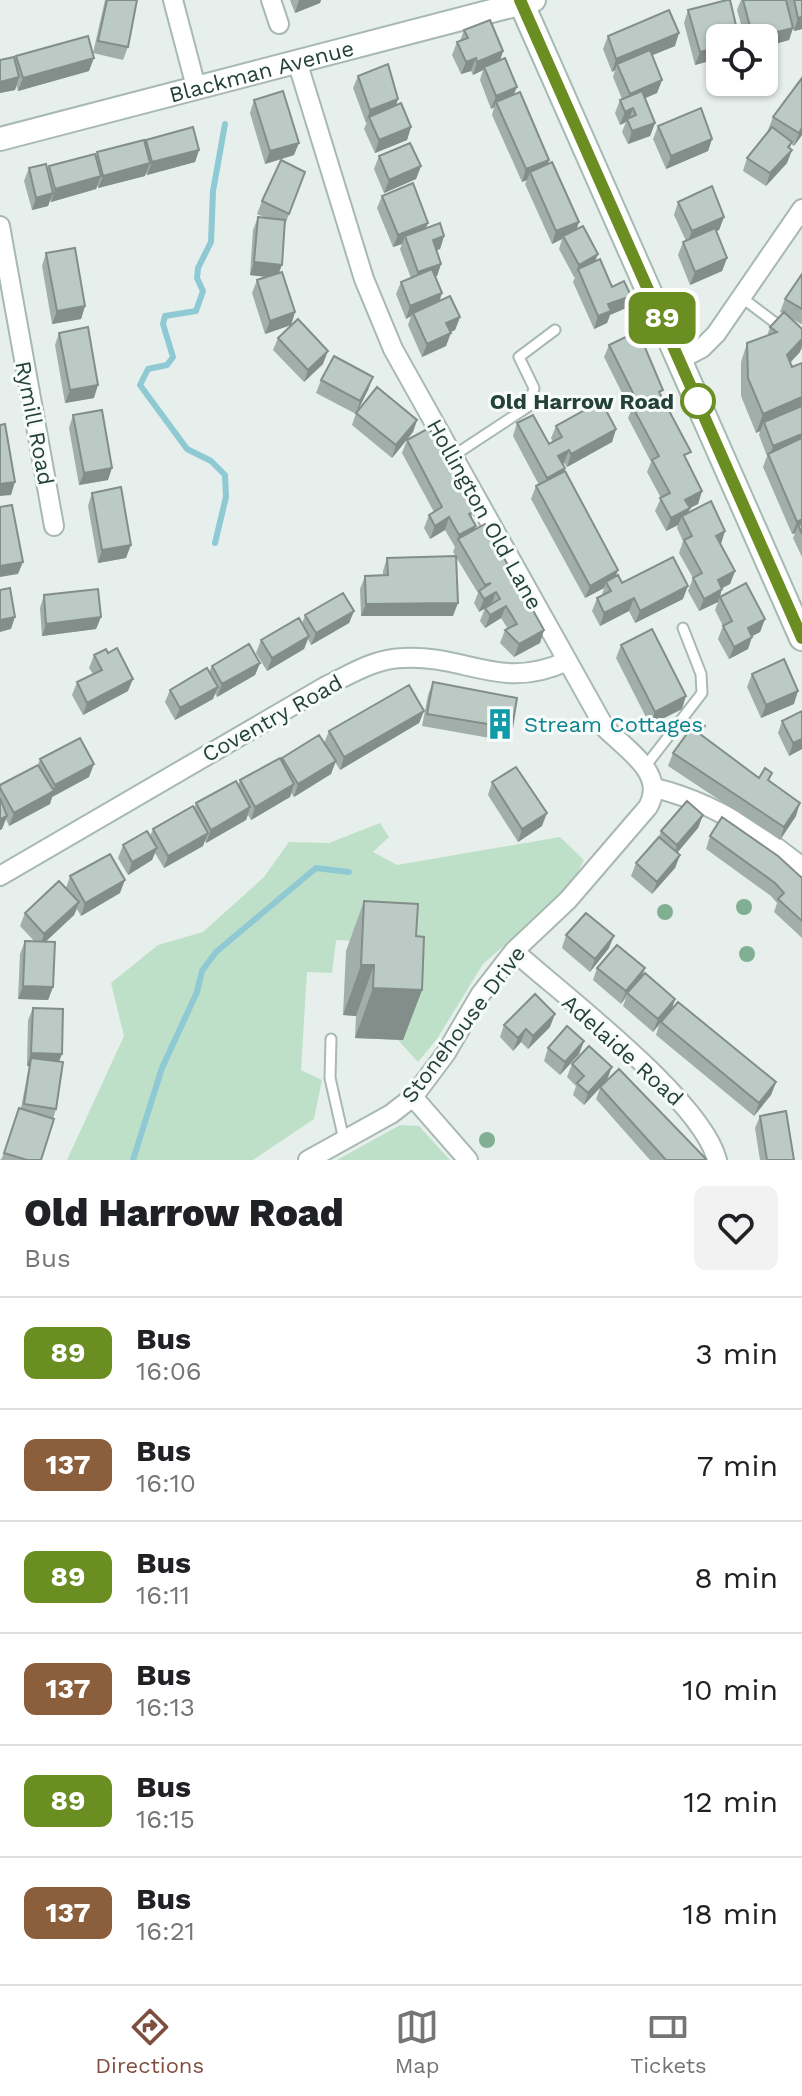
<!DOCTYPE html>
<html lang="en">
<head>
<meta charset="utf-8">
<style>
  :root { --surface:#fff; --page:#f2f2f2; --text:#202124; --muted:#757577; --line:#e0e0e0; --accent:#7f4e3f }
  body { margin:0; font-family:"Work Sans",sans-serif; background:var(--page); color:var(--text); height:100vh; display:flex; flex-direction:column; font-size:30px; white-space:nowrap }
  * { box-sizing:border-box; margin:0 }
  p { font-size:26px; color:var(--muted) }
  .icon { flex:none; width:44px; height:44px; fill:none; stroke:currentColor; stroke-width:2; stroke-linecap:round; stroke-linejoin:round }
  .map { position:relative; height:1160px; overflow:hidden }
  .panel { display:flex; flex-direction:column; background:var(--surface); flex:1 }
  .panel>* { flex:none }
  .badge { padding:0 16px; border-radius:12px; font-size:28px; line-height:52px }
  .buttons { position:absolute; left:706px; top:24px; display:grid; gap:16px }
  .buttons a { display:grid; place-items:center; width:72px; height:72px; border-radius:12px; background:var(--surface); box-shadow:0 2px 6px #0004; font-size:40px }
  .map>.badge { position:absolute; translate:-50% -50%; box-shadow:0 0 0 4px #fff }
  .round { display:grid; place-items:center; flex:none; width:84px; height:84px; border-radius:12px; background:var(--page) }
  .head { display:flex; align-items:center; justify-content:space-between; height:136px; padding:0 24px }
  h1 { font-size:38px; font-weight:800; line-height:60px }
  ul { padding:0; list-style:none }
  li { display:flex; align-items:center; gap:24px; height:112px; padding:0 24px; border-top:2px solid var(--line) }
  li div { flex:1 }
  li b { display:block; font-size:30px }
  li em { font-style:normal }
  li .badge { min-width:88px; font-weight:700; text-align:center }
  .tab-bar { display:flex; justify-content:space-around; align-items:center; height:112px; border-top:2px solid var(--line); background:var(--surface); font-size:22px; color:var(--muted) }
  .tab-bar a { display:grid; justify-items:center; gap:4px }
  .tab-bar .current { color:var(--accent) }
  .map>svg:first-child { display:block }
  .green { fill:#bfe0c8 }
  .lines { fill:none; stroke-linecap:round; stroke-linejoin:round }
  .stream { stroke:#8ec9d4; stroke-width:6 }
  .service-casing { stroke:#a8b8b2; stroke-width:13 }
  .minor-casing { stroke:#a8b8b2; stroke-width:22 }
  .tertiary-casing { stroke:#a8b8b2; stroke-width:26 }
  .secondary-casing { stroke:#a4bbb3; stroke-width:28 }
  .service { stroke:#fff; stroke-width:9 }
  .minor { stroke:#fff; stroke-width:18 }
  .tertiary { stroke:#fff; stroke-width:22 }
  .secondary { stroke:#fff; stroke-width:24 }
  .tree { fill:#80af93 }
  .wall { fill:#a1aea9 }
  .shaded-wall { fill:#838d89 }
  .building { fill:#bbcac4; stroke:#838d89; stroke-width:2 }
  .line-casing { stroke:#fff; stroke-width:18 }
  .line { stroke:#6b8e23; stroke-width:12 }
  .stop-dot { fill:#fff; stroke:#6b8e23; stroke-width:4 }
  .labels { text-anchor:middle; stroke-width:6; stroke-linejoin:round; paint-order:stroke }
  .street-label { font-size:22px; fill:#24423a; stroke:#f7fbf9 }
  .stop-label { font-size:22px; font-weight:bold; fill:#24423a; stroke:#f7fbf9; text-anchor:end }
  .culture-label { font-size:22px; fill:#0d838f; stroke:#f7fbf9; text-anchor:start }
</style>
</head>
<body>
<div class="map">
<svg width="802" height="1160" viewBox="0 0 802 1160">
  <rect width="100%" height="100%" fill="#e6efeb"/>
  <path class="green" d="M380 823 389 837 373 852 397 865 560 837 584 860 568 890 483 964 437 1039 418 1062 398 1040 393 943 336 940 332 973 307 972 301 1070 322 1080 314 1119 253 1160H67L124 1036 111 983 158 945 203 932 264 877 289 842 329 843Z
    M400 1125 419 1126 450 1160H337Z"/>
  <g class="lines">
    <path class="stream" d="M215 543 226 497 225 475 211 461 187 449 140 385 148 369 167 365 173 357 163 324 165 316 196 311 203 291 197 278 198 268 211 242 213 191 225 124
      M133 1160 162 1068 197 992 202 971 216 952 316 868 349 872"/>
    <defs>
      <path id="service" d="M741 297 802 343
        M453 456 529 406 534 388 519 357 555 330
        M644 768 702 693 701 674 683 628
        M331 1039 330 1078 344 1140"/>
      <path id="minor" d="M173 0 196 87
        M271 0 279 24
        M297 61 364 279 393 349 605 728C627 750 667 774 648 807L568 900 514 951 480 995 446 1053 413 1097 391 1114 308 1160
        M0 226 54 526
        M681 359 702 348 716 334 802 209
        M655 788C709 801 759 832 802 867
        M0 876 326 686C351 674 374 659 402 658 466 654 501 692 567 661
        M514 951C564 996 702 1100 717 1160
        M413 1097 468 1160"/>
      <g id="tertiary">
        <path id="s1" d="M0 139 534 0"/>
      </g>
      <path id="secondary" d="M520 0 802 638"/>
    </defs>
    <use href="#service" class="service-casing"/>
    <use href="#minor" class="minor-casing"/>
    <use href="#tertiary" class="tertiary-casing"/>
    <use href="#secondary" class="secondary-casing"/>
    <use href="#service" class="service"/>
    <use href="#minor" class="minor"/>
    <use href="#tertiary" class="tertiary"/>
    <use href="#secondary" class="secondary"/>
  </g>
  <g class="tree">
    <circle cx="744" cy="907" r="8"/>
    <circle cx="665" cy="912" r="8"/>
    <circle cx="747" cy="954" r="8"/>
    <circle cx="487" cy="1140" r="8"/>
  </g>
  <path class="wall" d="M105 0H137L128 47 123 60 93 53Z
    M290 0H321L320 3 295 13Z
    M741 0H802V29L794 31 793 28 789 40 764 47V38H745L737 10Z
    M688 10 720 38V58L695 65 684 23Z
    M464 30 503 51 500 60 514 95 548 164 576 230 595 261 626 308 610 315 607 323 594 329 573 282 575 277H574L559 249 562 239 552 244 525 184 527 180 522 182 492 115 494 107 491 109 480 80 483 70 473 75 471 71 461 74 452 55 457 42 460 41Z
    M608 36 675 46 652 55 662 80 657 93 645 98 655 123 650 136 628 144 622 132 626 122 620 125 615 113 620 100 622 99 613 77 615 70 612 72 603 49Z
    M16 56 89 71 18 91 16 85 15 90 0 93V60H15Z
    M358 76 398 99 396 105 411 127 407 140 375 153 364 129 367 122 366 123 353 88Z
    M802 78V135L794 146 791 144 789 148 792 150 787 163 766 186 743 171 747 158 770 130H768L773 117Z
    M254 100 294 155 265 164 250 113Z
    M658 126 712 139 708 151 666 169 653 139Z
    M146 140 199 150 195 162 147 175 146 172 145 176 98 188V185L96 189 51 202 50 200 48 206 32 210 24 181 29 168 47 170 49 166 96 156 97 152 145 143Z
    M379 156 421 166 416 179 384 193 374 169Z
    M305 172 285 225 279 273 295 312 291 325 265 334 252 293 257 280 267 277 250 275 253 230 258 217 266 218 257 214 262 201Z
    M382 196 426 229 444 236 440 249 436 250 441 264 437 276 435 277 442 293 440 300 460 317 455 330 450 332 446 346 422 357 408 325 411 316 406 319 396 294 401 282 411 278 400 249 402 244 393 247 377 208Z
    M678 202 724 217 719 230 716 231 727 258 722 271 690 285 678 255 683 242 686 241 674 215Z
    M46 253 85 306 81 319 52 324 42 266Z
    M802 274V324H801L789 317 800 352 790 363 792 367 802 363V557L793 538 795 533 792 534 763 467 767 456 759 435 760 431 756 433 741 396V362L747 343 767 336 770 327 783 313 780 312 785 299Z
    M59 333 94 398 65 403 55 345Z
    M278 338 323 364 304 382 273 350Z
    M609 345 661 396 687 462 702 491 698 504 690 508 688 512 721 544 735 571 730 584 722 588 720 597 765 619 760 632 752 636 748 649 729 659 718 639 723 626 715 610 718 602 699 611 688 591 693 578 679 553 683 541 677 528 678 525 666 531 655 511 661 498 647 472 651 462 628 418 631 411 604 357Z
    M373 377 368 390 356 414 316 393 321 380Z
    M356 413 417 420 413 432 392 458 352 425Z
    M73 415 108 480 79 485 69 428Z
    M517 423 549 444 553 442 551 438 556 426 616 429 612 442 567 467 564 463 563 464 565 468 564 472 618 570 615 577 622 583 683 599 635 623 629 611 600 626 592 611 597 598 602 595 604 588 585 598 531 499 536 486 539 485 513 436Z
    M407 440 474 511 471 518 474 530 544 630 540 643 514 657 500 643 505 630 508 629 501 618 485 628 480 621 485 608 479 612 474 603 478 593 456 557 453 616H361L360 589 365 576H383V571L387 558 456 556 453 552 455 547 445 530 430 539 424 528 429 515 434 512 402 453Z
    M92 493 126 558 98 563 88 506Z
    M44 595 101 617 96 629 42 636 40 608Z
    M354 611 349 623 311 645 308 639 304 649 267 671 256 653 261 640 302 624 305 615Z
    M621 645 682 709 650 725 616 658Z
    M94 655 128 691 83 715 72 695 77 682 93 674 89 668Z
    M260 663 255 675 217 697 215 693 213 699 175 720 165 702 170 690 209 672 212 666Z
    M752 674 794 704 761 718 747 687Z
    M433 682 512 728 507 741 422 726 428 695Z
    M424 711 419 723 340 770 335 762 331 774 294 797 291 793 290 797 251 820 248 815 246 820 206 843 205 840 203 846 164 868 155 853 152 860 128 875 118 858 123 845 150 836 153 829 194 808 196 803 238 786 240 780 281 761 282 758 324 743 329 731Z
    M802 711V749L789 756 778 733 782 721Z
    M673 753 759 778 772 773 769 781 796 816 780 840 668 766Z
    M40 759 89 777 52 797 50 804 9 826 6 819 2 829 0 830V785L38 765Z
    M492 782 542 826 518 842 488 795Z
    M703 815 698 828 677 852 680 855 675 868 652 894 631 876 636 863 659 837 661 831Z
    M710 836 802 878V938L774 912 777 903 771 896 706 849Z
    M70 876 120 893 81 916 77 909 74 915 45 942 53 987 48 1000 18 999 20 954 25 941 35 942 20 926 25 913 66 888Z
    M364 901 416 936 422 990 403 1040 355 1038 356 1016 343 1015 346 951Z
    M566 935 609 948 590 972 562 948Z
    M597 968H645L641 978 672 1009 776 1082 771 1095 754 1116 656 1035 659 1025 653 1032 623 1006 626 998 621 1004 593 980Z
    M33 1008 59 1062 56 1109 41 1160H0L2 1158 19 1108H21L29 1066H27L28 1020Z
    M504 1025 550 1027 528 1049 521 1042 513 1051 500 1037Z
    M584 1041 579 1054 560 1075 544 1061 548 1048Z
    M572 1064 607 1080 705 1160H650L596 1099 600 1088 584 1105 573 1095 576 1086 567 1077Z
    M760 1116 794 1160H760L755 1128Z"/>
  <path class="shaded-wall" d="M299 0H321L320 3 295 13Z
    M802 17V29L794 31 798 18Z
    M793 28 789 40 764 47V38H756Z
    M679 33 675 46 619 69 617 64 615 70 612 72 616 59Z
    M720 47V58L695 65 700 52Z
    M503 51 499 64 484 67 483 70 473 75 477 62Z
    M94 58 89 71 18 91 23 78Z
    M476 58 471 71 461 74 466 62Z
    M19 77 15 90 0 93V82Z
    M662 80 657 93 625 107 630 94Z
    M517 87 512 99 496 102 494 107 491 109 496 96Z
    M398 99 394 112 369 117 366 123 370 110Z
    M633 108 629 121 627 119 626 122 620 125 625 112Z
    M655 123 650 136 628 144 632 131Z
    M411 127 407 140 375 153 379 140Z
    M802 128V135L794 146 799 133Z
    M712 139 708 151 666 169 671 156Z
    M792 142 787 155 792 150 787 163 766 186 770 173Z
    M299 143 294 155 265 164 270 151Z
    M199 150 195 162 147 175 152 162Z
    M549 160 545 172H530L527 180 522 182 526 169Z
    M150 163 145 176 98 188 103 176Z
    M421 166 416 179 384 193 389 180Z
    M101 176 96 189 51 202 55 189Z
    M53 193 48 206 32 210 36 198Z
    M724 217 719 230 687 244 692 231Z
    M579 222 575 234 563 236 562 239 552 244 556 231Z
    M428 223 423 235 405 236 402 244 393 247 398 235Z
    M444 236 440 249 428 253 433 240Z
    M598 254 593 267 578 269 574 277 579 265Z
    M727 258 722 271 690 285 695 272Z
    M254 262 282 265 277 278 250 275Z
    M441 264 437 276 413 285 418 272Z
    M442 293 437 306 413 313 411 316 406 319 410 306Z
    M631 296 626 308 610 315 607 323 594 329 598 316 608 304Z
    M85 306 81 319 52 324 57 311Z
    M295 312 291 325 265 334 270 321Z
    M460 317 455 330 442 336 446 323Z
    M451 333 446 346 422 357 427 344Z
    M802 339V346L800 352 780 373 787 355Z
    M328 351 323 364 304 382 308 370Z
    M373 377 368 390 356 414 360 401Z
    M98 385 94 398 65 403 70 390Z
    M802 397V412L764 422 760 431 756 433 763 414Z
    M417 420 413 432 392 458 396 445Z
    M616 429 612 442 567 467 571 454Z
    M802 434V444L769 459 773 446Z
    M569 450 564 463 554 469 558 456Z
    M112 468 108 480 79 485 84 473Z
    M565 468 560 481 542 491 547 478Z
    M15 482 11 495 0 496V484Z
    M702 491 698 504 680 513 685 500Z
    M690 508 685 521 682 516 678 525 666 531 671 518Z
    M449 517 445 530 430 539 435 526Z
    M802 519V530L798 525 795 533 792 534 797 522Z
    M476 526 471 538 458 539 454 548 459 535Z
    M725 531 721 544 716 536Z
    M131 545 126 558 98 563 102 550Z
    M23 562 18 574 0 577V566Z
    M618 570 613 583 606 582 604 588 585 598 590 586Z
    M735 571 730 584 713 593 718 580Z
    M688 586 683 599 635 623 640 611Z
    M722 589 718 602 699 611 704 599Z
    M496 592 491 605 479 612 484 599Z
    M634 598 629 611 600 626 604 613Z
    M458 603 453 616H361L366 604Z
    M506 606 501 618 485 628 490 615Z
    M354 611 349 623 311 645 316 633Z
    M15 617 11 629 0 632V620Z
    M101 617 96 629 42 636 46 624Z
    M765 619 760 632 743 641 748 628Z
    M544 630 540 643 514 657 519 644Z
    M309 636 304 649 267 671 272 658Z
    M752 637 748 649 729 659 734 647Z
    M260 663 255 675 217 697 222 684Z
    M133 679 128 691 83 715 87 703Z
    M218 687 213 699 175 720 180 708Z
    M798 691 794 704 761 718 766 705Z
    M686 696 682 709 650 725 655 712Z
    M424 711 419 723 340 770 344 757Z
    M802 739V749L789 756 793 743Z
    M336 761 331 774 294 797 298 784Z
    M94 764 89 777 52 797 50 804 9 826 14 813 53 792 55 785Z
    M294 784 290 797 251 820 255 807Z
    M800 803 796 816 780 840 784 827Z
    M250 807 246 820 206 843 211 830Z
    M547 813 542 826 518 842 522 829Z
    M703 815 698 828 673 858 677 845Z
    M7 816 2 829 0 830V819Z
    M208 833 203 846 164 868 168 856Z
    M157 848 152 860 128 875 132 862Z
    M680 855 675 868 652 894 657 882Z
    M125 880 120 893 81 916 85 903Z
    M79 902 74 915 40 947 44 934Z
    M614 936 609 948 590 972 595 959Z
    M361 965H374L356 1016 343 1015Z
    M645 968 640 980 627 993 621 1004 626 991Z
    M23 986 53 987 48 1000 18 999Z
    M373 988 422 990 403 1040 355 1038Z
    M675 999 671 1012 661 1022 653 1032 658 1019Z
    M555 1014 550 1027 528 1049 533 1036Z
    M526 1029 521 1042 513 1051 518 1038Z
    M584 1041 579 1054 560 1075 565 1062Z
    M31 1053 62 1054 57 1067 31 1058 29 1066H27Z
    M612 1067 607 1080 584 1105 588 1093Z
    M776 1082 771 1095 754 1116 759 1103Z"/>
  <path class="building" d="M107 0H137L128 47 98 41Z
    M727 0H730L739 38H720V47L700 52 688 10Z
    M743 0H786L793 28 753 38Z
    M794 0H802V17L798 18Z
    M669 10 679 33 616 59 608 36Z
    M490 20 503 51 477 62 476 58 466 62 457 42 468 38 464 30Z
    M88 36 94 58 23 78 16 56Z
    M650 50 662 80 630 94 617 64Z
    M14 57 19 77 0 82V60Z
    M505 58 517 87 496 96 484 67Z
    M388 64 398 99 370 110 358 76Z
    M802 78V128L799 133 773 117Z
    M283 91 299 143 270 151 254 100Z
    M642 91 655 123 632 131 627 119 636 115 633 108 625 112 620 100Z
    M520 92 549 160 526 169 496 102Z
    M401 103 411 127 379 140 369 117Z
    M701 108 712 139 671 156 658 126Z
    M193 127 199 150 152 162 146 140Z
    M772 127 792 142 788 147 792 150 770 173 747 158Z
    M144 140 150 163 103 176 97 152Z
    M410 143 421 166 389 180 379 156Z
    M95 154 101 176 55 189 49 166Z
    M281 160 305 172 289 214 262 201Z
    M552 162 579 222 556 231 530 172Z
    M46 164 53 193 36 198 29 168Z
    M413 183 428 223 398 235 382 196Z
    M712 186 724 217 692 231 678 202Z
    M258 217 285 220 282 265 254 262Z
    M440 223 444 236 433 240 441 264 418 272 405 236Z
    M583 226 598 254 579 265 563 236Z
    M715 228 727 258 695 272 683 242Z
    M75 248 85 306 57 311 46 253Z
    M600 259 612 287 624 281 631 296 608 304 611 311 598 316 578 269Z
    M432 269 442 293 410 306 401 282Z
    M282 272 295 312 270 321 257 280Z
    M802 274V309L785 299Z
    M450 296 460 317 446 323 451 333 427 344 413 313Z
    M784 312 802 329V339L787 355 792 367 802 363V397L763 414 748 378 747 343 777 332 770 327Z
    M298 319 328 351 308 370 278 338Z
    M88 327 98 385 70 390 59 333Z
    M638 331 663 390 659 392 691 452 684 455 702 491 685 500 690 508 671 518 660 498 670 493 652 460 659 456 632 406 638 403 609 345Z
    M334 356 373 377 360 401 321 380Z
    M377 387 417 420 396 445 356 413Z
    M601 401 616 429 571 454 569 450 558 456 565 468 547 478 517 423 533 415 549 444 562 437 556 426Z
    M802 406V434L773 446 764 422Z
    M102 410 112 468 84 473 73 415Z
    M5 424 15 482 0 484V425Z
    M429 428 474 511 469 514 476 526 459 535 449 517 435 526 429 515 442 507 407 440Z
    M802 438V519L797 522 768 454Z
    M565 471 618 570 590 586 536 486Z
    M121 487 131 545 102 550 92 493Z
    M711 501 725 531 716 536 735 571 718 580 722 589 704 599 693 578 702 573 684 540 692 536 682 516Z
    M12 505 23 562 0 566V507Z
    M485 524 544 630 519 644 505 630 517 624 506 606 490 615 485 608 500 599 496 592 484 599 479 591 491 583 485 585 458 539Z
    M802 524V534L798 525Z
    M456 556 458 603 366 604 365 576 388 575 387 558Z
    M673 557 688 586 640 611 634 598 604 613 597 598 611 591 606 582 618 575 622 583Z
    M746 583 765 619 748 628 752 637 734 647 723 626 732 621 720 597Z
    M10 588 15 617 0 620V590Z
    M98 589 101 617 46 624 44 595Z
    M343 593 354 611 316 633 305 615Z
    M299 618 309 636 272 658 261 640Z
    M652 629 686 696 655 712 621 645Z
    M249 644 260 663 222 684 212 666Z
    M117 648 133 679 87 703 77 682 102 670 94 655 106 649 108 653Z
    M784 659 798 691 766 705 752 674Z
    M207 668 218 687 180 708 170 690Z
    M433 682 517 698 512 728 427 714Z
    M409 685 424 711 344 757 329 731Z
    M802 711V739L793 743 782 721Z
    M697 720 705 726 700 734 759 778 765 768 772 773 768 780 800 803 784 827 673 753Z
    M319 735 336 761 298 784 282 758Z
    M80 738 94 764 55 785 40 759Z
    M280 758 294 784 255 807 240 780Z
    M38 765 54 791 14 813 0 788V785Z
    M516 767 547 813 522 829 492 782Z
    M236 781 250 807 211 830 196 803Z
    M0 798 7 816 0 819Z
    M687 801 703 815 677 845 661 831Z
    M193 806 208 833 168 856 153 829Z
    M722 817 778 856 802 878V921L778 899 784 893 775 883 710 836Z
    M147 831 157 848 132 862 123 845Z
    M659 837 680 855 657 882 636 863Z
    M110 854 125 880 85 903 70 876Z
    M59 881 79 902 44 934 25 913Z
    M364 901 418 904 416 936 424 937 422 990 373 988 374 965H361Z
    M586 913 614 936 595 959 566 935Z
    M25 941 55 942 53 987 23 986Z
    M617 945 645 968 626 991 597 968Z
    M645 973 675 999 658 1019 627 993Z
    M535 994 555 1014 533 1036 526 1029 518 1038 504 1025Z
    M678 1002 776 1082 759 1103 661 1022Z
    M33 1008 63 1009 62 1054 31 1053Z
    M567 1026 584 1041 565 1062 548 1048Z
    M589 1046 612 1067 588 1093 577 1083 584 1076 572 1064Z
    M31 1058 63 1062 56 1109 24 1104Z
    M619 1069 706 1159 704 1160H666L600 1087Z
    M19 1108 54 1119 41 1160H27L4 1153Z
    M786 1111 794 1160H767L760 1116Z"/>
  <g class="lines">
    <defs>
      <path id="line" d="M520 0 802 638"/>
    </defs>
    <use href="#line" class="line-casing"/>
    <use href="#line" class="line"/>
  </g>
  <defs>
    <symbol id="building-bare" viewBox="-9 -9 18 18"><path d="M-4-6H4V6H1V3H-1V6H-4ZM-2.5-4.3h1.7v1.8h-1.7ZM.8-4.3h1.7v1.8H.8ZM-2.5-1h1.7V.8h-1.7ZM.8-1h1.7V.8H.8Z" fill="#0f9aa8" stroke="#f7fbf9" stroke-width="2.5" paint-order="stroke"/></symbol>
  </defs>
  <g fill-rule="evenodd">
    <use href="#building-bare" x="478" y="702" width="44" height="44"/>
  </g>
  <circle class="stop-dot" cx="698" cy="401" r="16"/>
  <g class="labels">
    <g class="street-label">
      <text dy="8" stroke="none"><textPath href="#s1" startOffset="270">Blackman Avenue</textPath></text>
      <text transform="translate(35 423) rotate(79)" y="8">Rymill Road</text>
      <text transform="translate(485 514) rotate(61)" y="8">Hollington Old Lane</text>
      <text transform="translate(272 718) rotate(-29)" y="8">Coventry Road</text>
      <text transform="translate(463 1024) rotate(-53)" y="8">Stonehouse Drive</text>
      <text transform="translate(623 1050) rotate(42)" y="8">Adelaide Road</text>
    </g>
    <g class="stop-label">
      <text x="674" y="409">Old Harrow Road</text>
    </g>
    <g class="culture-label">
      <text x="524" y="732">Stream Cottages</text>
    </g>
  </g>
</svg>
<div class="buttons">
<a><svg class="icon" aria-label="locate" viewBox="0 0 24 24"><circle cx="12" cy="12" r="6"/><path d="M12 2v4M12 18v4M2 12h4M18 12h4"/></svg></a>
</div>
<b class="badge" style="left:662px;top:318px;background:#6b8e23;color:#fff">89</b>
</div>
<section class="panel">
<div class="head"><div><h1>Old Harrow Road</h1><p>Bus</p></div><a class="round"><svg class="icon" aria-label="heart" viewBox="0 0 24 24"><path d="M12 20l-8-8c-3-5 5-10 8-4 3-6 11-1 8 4z"/></svg></a></div>
<ul>
<li><span class="badge" style="background:#6b8e23;color:#fff">89</span><div><b>Bus</b><p>16:06</p></div><em>3 min</em></li>
<li><span class="badge" style="background:#8b5e3c;color:#fff">137</span><div><b>Bus</b><p>16:10</p></div><em>7 min</em></li>
<li><span class="badge" style="background:#6b8e23;color:#fff">89</span><div><b>Bus</b><p>16:11</p></div><em>8 min</em></li>
<li><span class="badge" style="background:#8b5e3c;color:#fff">137</span><div><b>Bus</b><p>16:13</p></div><em>10 min</em></li>
<li><span class="badge" style="background:#6b8e23;color:#fff">89</span><div><b>Bus</b><p>16:15</p></div><em>12 min</em></li>
<li><span class="badge" style="background:#8b5e3c;color:#fff">137</span><div><b>Bus</b><p>16:21</p></div><em>18 min</em></li>
</ul>
</section>
<nav class="tab-bar">
<a class="current"><svg class="icon" aria-label="directions" viewBox="0 0 24 24"><path d="M12 3l9 9-9 9-9-9zM9 14v-3h6M13 9l2 2-2 2"/></svg>Directions</a>
<a><svg class="icon" aria-label="map" viewBox="0 0 24 24"><path d="M3 6l6-2 6 2 6-2v14l-6 2-6-2-6 2zM9 4v14M15 6v14"/></svg>Map</a>
<a><svg class="icon" aria-label="tickets" viewBox="0 0 24 24"><path d="M3 7h18v10H3zM15 7v10"/></svg>Tickets</a>
</nav>
</body>
</html>
